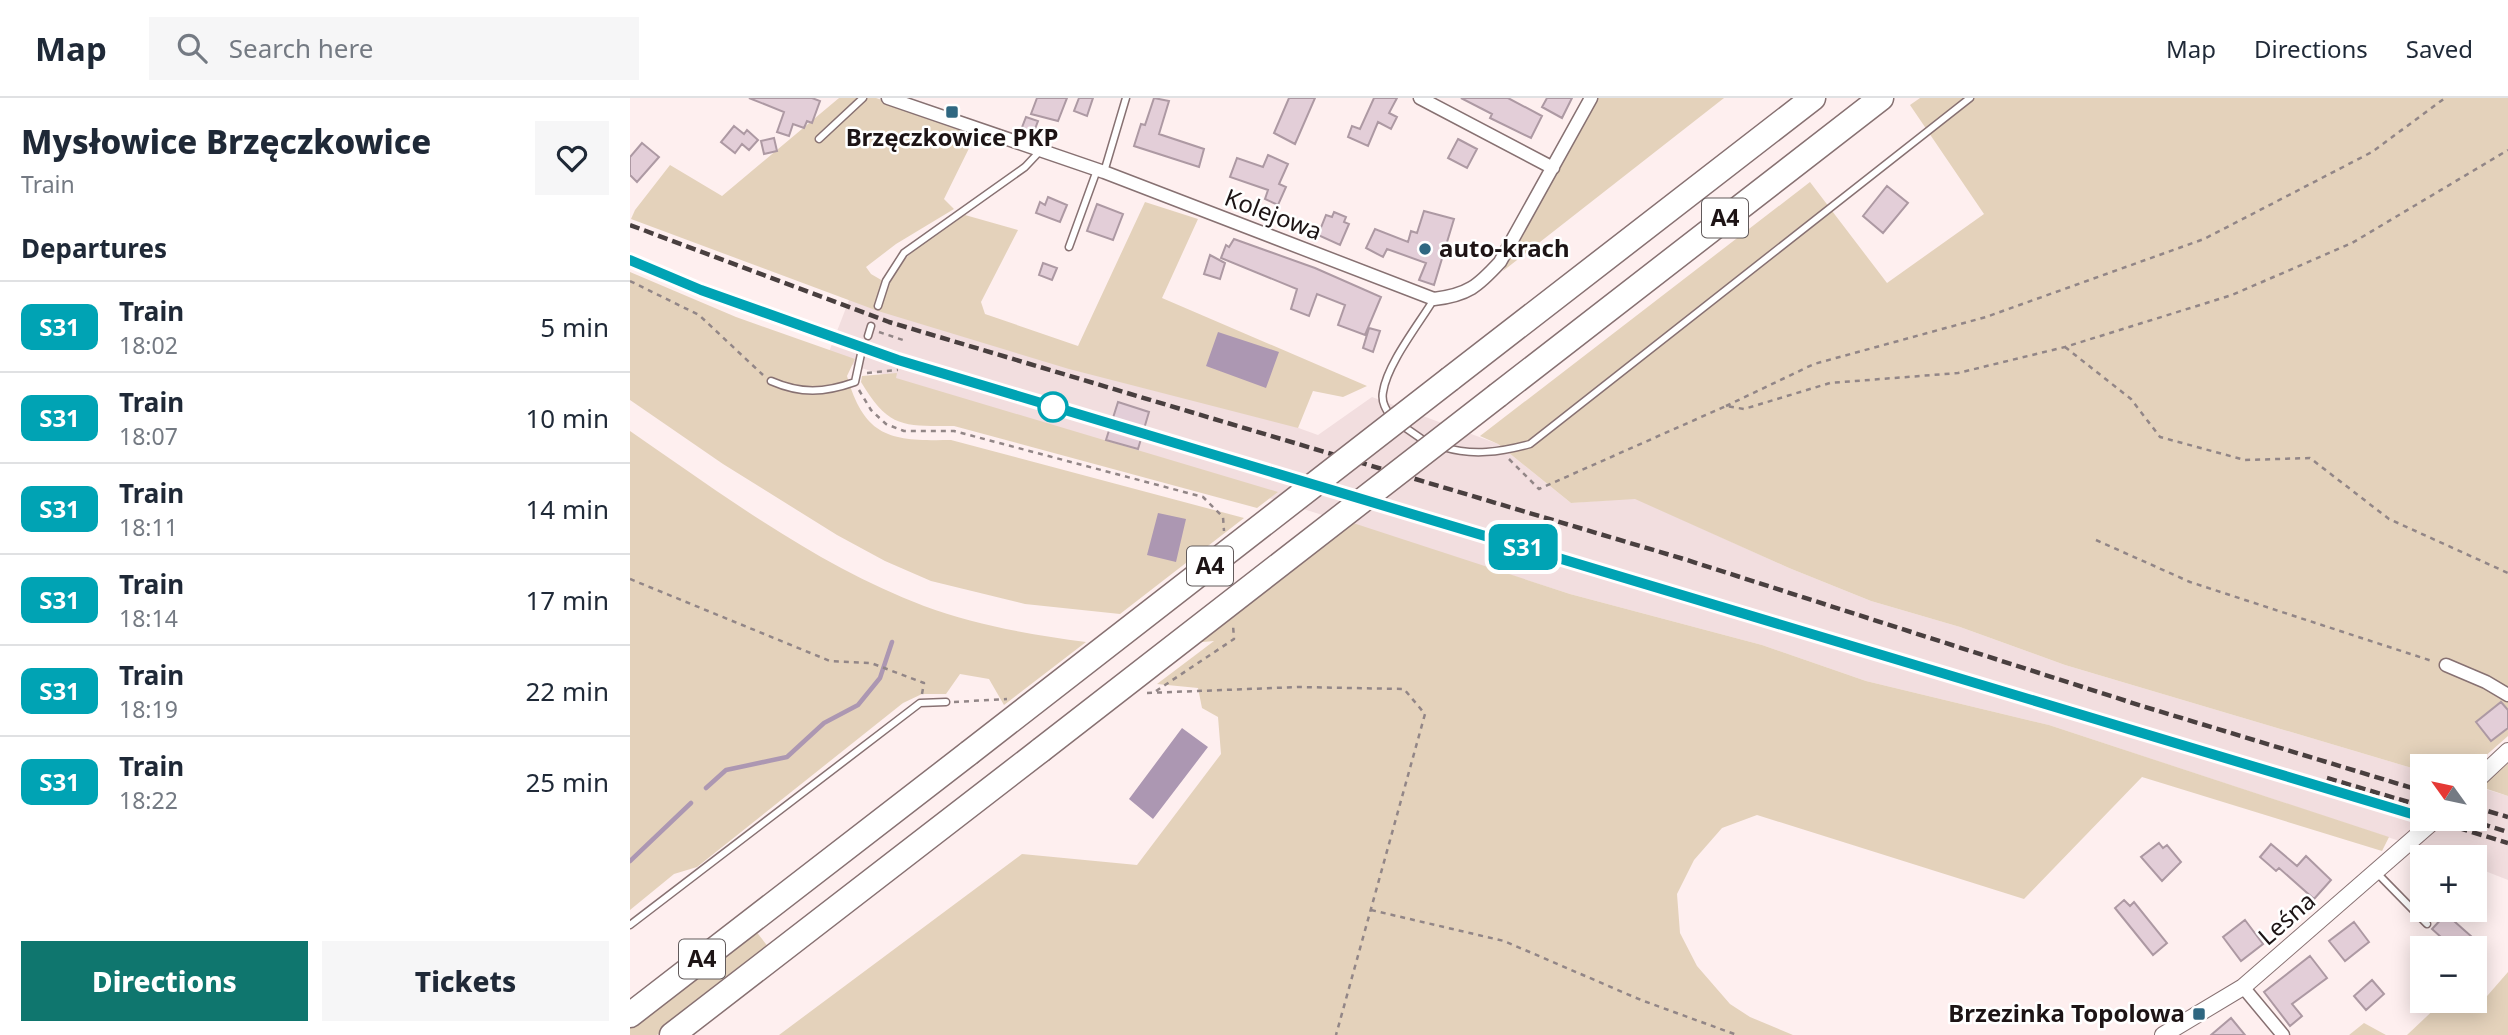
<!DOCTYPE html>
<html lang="en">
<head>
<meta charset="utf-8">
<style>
  :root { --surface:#fff; --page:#f6f6f7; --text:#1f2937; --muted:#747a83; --line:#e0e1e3; --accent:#0f766e }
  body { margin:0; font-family:"Noto Sans",sans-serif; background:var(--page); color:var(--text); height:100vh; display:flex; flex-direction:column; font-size:26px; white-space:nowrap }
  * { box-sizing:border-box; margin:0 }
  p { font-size:23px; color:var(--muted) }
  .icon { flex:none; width:38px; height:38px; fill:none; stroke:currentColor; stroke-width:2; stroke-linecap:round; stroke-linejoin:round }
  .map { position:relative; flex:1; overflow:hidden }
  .side { display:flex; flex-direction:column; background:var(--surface); width:630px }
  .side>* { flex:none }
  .badge { padding:0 14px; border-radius:10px; font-size:24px; line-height:46px }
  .needle { width:46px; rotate:303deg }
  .tools { position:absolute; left:1780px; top:656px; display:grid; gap:14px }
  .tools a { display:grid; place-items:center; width:77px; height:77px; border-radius:0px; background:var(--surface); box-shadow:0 4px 18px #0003; font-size:35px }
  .map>.badge { position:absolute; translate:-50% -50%; box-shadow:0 0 0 4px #fff }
  h2 { padding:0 21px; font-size:26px; line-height:63px }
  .round { display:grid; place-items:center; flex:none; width:74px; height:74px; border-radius:0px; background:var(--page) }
  .headline { display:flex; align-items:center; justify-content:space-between; height:119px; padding:0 21px }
  h1 { font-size:33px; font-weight:800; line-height:52px }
  .primary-button { display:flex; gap:14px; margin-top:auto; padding:14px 21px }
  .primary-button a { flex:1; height:80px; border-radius:0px; background:var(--accent); color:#fff; font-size:28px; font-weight:800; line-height:80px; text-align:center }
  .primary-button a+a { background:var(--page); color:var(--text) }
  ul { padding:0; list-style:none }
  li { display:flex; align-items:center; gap:21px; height:91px; padding:0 21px; border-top:2px solid var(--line) }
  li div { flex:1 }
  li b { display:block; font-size:26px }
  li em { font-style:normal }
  li .badge { min-width:77px; font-weight:700; text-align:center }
  header { display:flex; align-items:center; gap:42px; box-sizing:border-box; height:98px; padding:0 35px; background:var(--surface); border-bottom:2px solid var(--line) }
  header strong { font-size:33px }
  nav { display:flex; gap:38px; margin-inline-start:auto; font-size:24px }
  .search { width:490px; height:63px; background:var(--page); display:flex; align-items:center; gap:18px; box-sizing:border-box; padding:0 24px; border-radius:0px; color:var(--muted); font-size:26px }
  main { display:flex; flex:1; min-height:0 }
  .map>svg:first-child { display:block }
  .built { fill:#f2dedf }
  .green { fill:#e4d2bb }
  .water { fill:#ac97b2 }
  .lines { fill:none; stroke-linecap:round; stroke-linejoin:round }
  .stream { stroke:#ac97b2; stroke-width:4.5 }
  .building { fill:#e3ced8; stroke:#ad99a3; stroke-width:2 }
  .service-casing { stroke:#877172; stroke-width:9 }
  .minor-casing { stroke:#877172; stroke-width:15 }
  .tertiary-casing { stroke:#877172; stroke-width:18 }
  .motorway-casing { stroke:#877172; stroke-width:27 }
  .path { stroke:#928687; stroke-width:2.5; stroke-dasharray:5 5; stroke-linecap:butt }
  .service { stroke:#fff; stroke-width:6 }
  .minor { stroke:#fff; stroke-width:12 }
  .tertiary { stroke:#fff; stroke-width:16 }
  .motorway { stroke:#fff; stroke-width:24 }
  .rail { stroke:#493f3f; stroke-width:4.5; stroke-dasharray:10 5; stroke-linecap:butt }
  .motorway-bridge-casing { stroke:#877172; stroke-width:27; stroke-linecap:butt }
  .motorway-bridge { stroke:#fff; stroke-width:24 }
  .line-casing { stroke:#fff; stroke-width:16 }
  .line { stroke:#00a3b4; stroke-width:10 }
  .poi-dot { fill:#2f6781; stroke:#fff; stroke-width:2.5 }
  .stop-dot { fill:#fff; stroke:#00a3b4; stroke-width:3.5 }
  .labels { text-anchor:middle; stroke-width:5; stroke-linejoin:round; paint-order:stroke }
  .shield { fill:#fff; stroke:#615a5b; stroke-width:2 }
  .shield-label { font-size:23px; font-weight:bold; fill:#1d1415 }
  .poi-label { font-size:24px; font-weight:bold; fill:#1d1415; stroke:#fff }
  .street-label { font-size:24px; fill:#1d1415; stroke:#fff }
</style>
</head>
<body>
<header>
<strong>Map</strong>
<div class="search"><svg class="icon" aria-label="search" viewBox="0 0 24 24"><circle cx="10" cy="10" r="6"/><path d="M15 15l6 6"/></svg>Search here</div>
<nav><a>Map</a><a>Directions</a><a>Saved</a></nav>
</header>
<main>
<section class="side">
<div class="headline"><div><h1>Mysłowice Brzęczkowice</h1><p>Train</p></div><a class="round"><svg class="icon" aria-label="heart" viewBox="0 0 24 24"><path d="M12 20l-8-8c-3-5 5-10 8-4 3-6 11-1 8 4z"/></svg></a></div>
<h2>Departures</h2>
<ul>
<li><span class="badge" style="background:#00a3b4;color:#fff">S31</span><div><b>Train</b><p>18:02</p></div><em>5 min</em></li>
<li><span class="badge" style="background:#00a3b4;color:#fff">S31</span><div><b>Train</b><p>18:07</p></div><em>10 min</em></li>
<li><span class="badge" style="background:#00a3b4;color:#fff">S31</span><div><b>Train</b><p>18:11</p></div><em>14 min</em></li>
<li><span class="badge" style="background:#00a3b4;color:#fff">S31</span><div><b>Train</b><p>18:14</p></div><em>17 min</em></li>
<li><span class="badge" style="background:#00a3b4;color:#fff">S31</span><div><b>Train</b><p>18:19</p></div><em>22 min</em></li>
<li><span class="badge" style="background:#00a3b4;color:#fff">S31</span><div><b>Train</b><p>18:22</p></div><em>25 min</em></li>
</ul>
<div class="primary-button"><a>Directions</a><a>Tickets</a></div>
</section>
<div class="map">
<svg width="1878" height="937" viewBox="0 0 1878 937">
  <rect width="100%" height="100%" fill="#feefef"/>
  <path class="built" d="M221 197 607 308 688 337 742 299 868 346 941 405 1005 400 1159 470 1241 503 1330 529 1435 567 1792 673V721H1844L1845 688 1878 698V782L1845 769 1844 760 1818 759 1419 627 1236 583 1132 547 940 496 197 259Z"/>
  <path class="green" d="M209 0H246L347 34 314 101 324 111 266 146 236 169 241 176 253 183 249 208C269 154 290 147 335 117L388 132 351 204 355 216 448 248 515 104 568 121 532 200 737 288 713 299 683 293 668 330 439 271 248 213 1 121 5 112 40 67 92 98Z
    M967 0H1094L873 173Z
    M1290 0H1878V638L1844 668H1792V673L1435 567 1330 529 1241 503 1159 470 1005 401 941 405 868 346 850 338 1180 84 1257 185 1354 116 1280 7Z
    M0 174 106 219 225 261 217 278C235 341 262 343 321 342L614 420 490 516 395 506 301 483 255 463 207 437 93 366 0 302Z
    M267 275 266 280 648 394 627 410 324 328C274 328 259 331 231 284L232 278Z
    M0 333C93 397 188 468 294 508 345 527 402 537 456 544L374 607 359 581 330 576 316 596H292L273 605 67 769 44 776 0 812Z
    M717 423 940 496 1132 547 1236 583 1419 627 1759 739 1752 753 1512 679 1394 801 1127 717 1092 730 1064 762 1047 796 1050 835 1067 868 1100 906 1120 919 1163 937H149L392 756 507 767 591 656 588 619 572 610 568 590 527 586 584 543 562 545Z
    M1878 665V698L1851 689Z
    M125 832 139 850 27 937H0V929Z
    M1878 874V937H1777L1813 903 1844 913Z
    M1734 925 1756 937H1719Z"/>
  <path class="water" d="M588 234 649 254 636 290 576 268Z
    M528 415 556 421 546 464 517 457Z
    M552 630 578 649 523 721 499 701Z"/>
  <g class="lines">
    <path class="stream" d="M76 690 96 672 157 659 194 625 228 607 250 580 262 544
      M0 763 61 705"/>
  </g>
  <path class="building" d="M119 0H182L190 3 182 25 177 23 174 30 163 26 159 38 147 34 154 14Z
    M407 0H437L428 23 401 16Z
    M449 0H463L457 18 444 13Z
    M524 0 539 3 529 36 574 51 569 69 504 48 511 26 515 27Z
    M659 0H685L665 46 644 35Z
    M744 0H767L759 15 767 19 761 31 748 24 738 48 718 39 722 28 730 31Z
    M831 0H878L912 18 901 40 860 20 862 16Z
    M917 0H942L932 20 912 9Z
    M396 19 408 23 403 36 391 32Z
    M104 28 114 36 117 32 128 42 119 52 112 46 105 55 91 44Z
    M144 40 147 53 134 56 131 43Z
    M828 41 847 51 837 70 818 60Z
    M12 45 29 59 7 84 0 77V59Z
    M638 57 658 66 649 86 656 89 648 107 635 101 638 92 600 79 607 60 633 69Z
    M1257 88 1278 105 1253 135 1233 118Z
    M418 99 437 107 430 124 406 115 410 104 415 107Z
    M467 106 493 116 483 142 457 133Z
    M794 113 824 121 804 187 789 182 796 165 757 151 753 159 736 150 745 131 778 144 781 133 787 135Z
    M704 114 716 119 714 124 719 126 710 147 688 137 696 117 702 119Z
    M604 141 685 170 751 199 735 237 708 227 715 207 687 196 679 218 661 211 667 191 591 160 596 147 599 149Z
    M580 157 595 165 590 181 574 176Z
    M413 165 427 170 422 182 409 177Z
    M739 230 750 233 743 254 733 250Z
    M488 304 519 314 508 351 476 342Z
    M1871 604 1878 612V630L1861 643 1846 624Z
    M1529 745 1533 750 1537 747 1551 764 1532 783 1511 759Z
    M1641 746 1667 768 1676 758 1701 782 1684 801 1649 770 1646 773 1630 759Z
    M1494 802 1500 808 1504 804 1537 845 1523 857 1485 810Z
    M1816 816 1842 839 1831 850H1823L1802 831Z
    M1615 822 1633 846 1611 863 1593 839Z
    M1724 824 1739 844 1715 863 1699 843Z
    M1680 858 1697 880 1662 906 1672 918 1660 928 1634 894Z
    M1742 882 1754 896 1736 912 1724 898Z
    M1601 920 1615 937H1581Z"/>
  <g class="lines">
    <defs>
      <path id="service" d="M189 41 233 0
        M474 74 496 0
        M439 149 467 72
        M248 208 256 183 274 155 395 69 411 52
        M238 238 241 228
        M141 283C171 296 194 295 225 284L231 256
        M762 320C756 312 751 304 753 294 757 266 789 226 804 201
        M770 326 796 344
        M813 349C843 358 870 354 900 346L1340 0
        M1747 775 1797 826
        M0 827 290 605 316 604"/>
      <path id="minor" d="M258 0 474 74 804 201C838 197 848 188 870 164L961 0
        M790 0 923 70
        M1816 567 1856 584 1878 597
        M1613 889 1653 937"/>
      <path id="tertiary" d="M1844 685 1878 653
        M1533 937 1613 889 1806 721"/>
      <path id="motorway" d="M820 281 1183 0
        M868 297 1251 0
        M0 917 339 655
        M42 937 411 652"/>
    </defs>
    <use href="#service" class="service-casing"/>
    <use href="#minor" class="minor-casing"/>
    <use href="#tertiary" class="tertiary-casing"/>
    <use href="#motorway" class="motorway-casing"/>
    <path class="path" d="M0 183 69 217 133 277
      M249 234 276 243
      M1435 249 1501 301 1530 339 1615 362 1680 360 1759 421 1878 475
      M237 275 268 272
      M229 292 241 312 256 326 274 333H324L573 399 593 419 594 433
      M1096 308 1184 266 1356 219 1574 141 1742 54 1815 0
      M879 361 909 391 1096 308 1114 311 1200 285 1328 275 1435 249 1602 197 1722 145 1878 52
      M1466 442 1560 484 1802 563
      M0 481 200 563 241 565 294 585 292 596
      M526 593 604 541 603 527
      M517 595 669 589 774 591 795 616 706 937
      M324 604 377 601
      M741 812 874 843 1011 902 1107 937"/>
    <use href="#service" class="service"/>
    <use href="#minor" class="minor"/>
    <use href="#tertiary" class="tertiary"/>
    <use href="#motorway" class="motorway"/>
    <path class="rail" d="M0 127 259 224 1057 462 1512 608 1792 693
      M0 162 71 192 268 262 1792 719
      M1697 680 1792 708
      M1844 709 1878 719
      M1799 721 1878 745
      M1836 721 1878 734"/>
    <defs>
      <path id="motorway-bridge" d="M411 652 868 297
        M339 655 820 281"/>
    </defs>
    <use href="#motorway-bridge" class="motorway-bridge-casing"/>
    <use href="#motorway-bridge" class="motorway-bridge"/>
  </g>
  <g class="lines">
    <defs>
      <path id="line" d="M0 162 71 192 268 262 1792 719"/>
    </defs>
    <use href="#line" class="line-casing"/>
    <use href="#line" class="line"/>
  </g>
  <g class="poi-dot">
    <rect x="315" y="7" width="14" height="14" rx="3.5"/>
    <circle cx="795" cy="151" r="7"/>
    <rect x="1562" y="909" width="14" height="14" rx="3.5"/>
  </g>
  <circle class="stop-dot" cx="423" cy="309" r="14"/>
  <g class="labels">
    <g class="shield">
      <rect x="1072" y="100.5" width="46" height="39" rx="5"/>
      <rect x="557" y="448.5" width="46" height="39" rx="5"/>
      <rect x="49" y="841.5" width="46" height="39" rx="5"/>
    </g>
    <g class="shield-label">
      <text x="1095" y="128">A4</text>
      <text x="580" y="476">A4</text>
      <text x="72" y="869">A4</text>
    </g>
    <g class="poi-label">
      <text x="322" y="48">Brzęczkowice PKP</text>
      <text x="809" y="159" text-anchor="start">auto-krach</text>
      <text x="1555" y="924" text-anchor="end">Brzezinka Topolowa</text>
    </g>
    <g class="street-label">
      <text transform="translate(643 117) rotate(21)" y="8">Kolejowa</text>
      <text transform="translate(1657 821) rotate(-41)" y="8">Leśna</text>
    </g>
  </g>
</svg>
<div class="tools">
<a><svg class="needle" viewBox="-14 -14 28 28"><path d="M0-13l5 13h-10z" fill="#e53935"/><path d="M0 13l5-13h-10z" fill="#747a83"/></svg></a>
<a>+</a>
<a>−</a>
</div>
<b class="badge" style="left:893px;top:449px;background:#00a3b4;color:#fff">S31</b>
</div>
</main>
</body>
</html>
